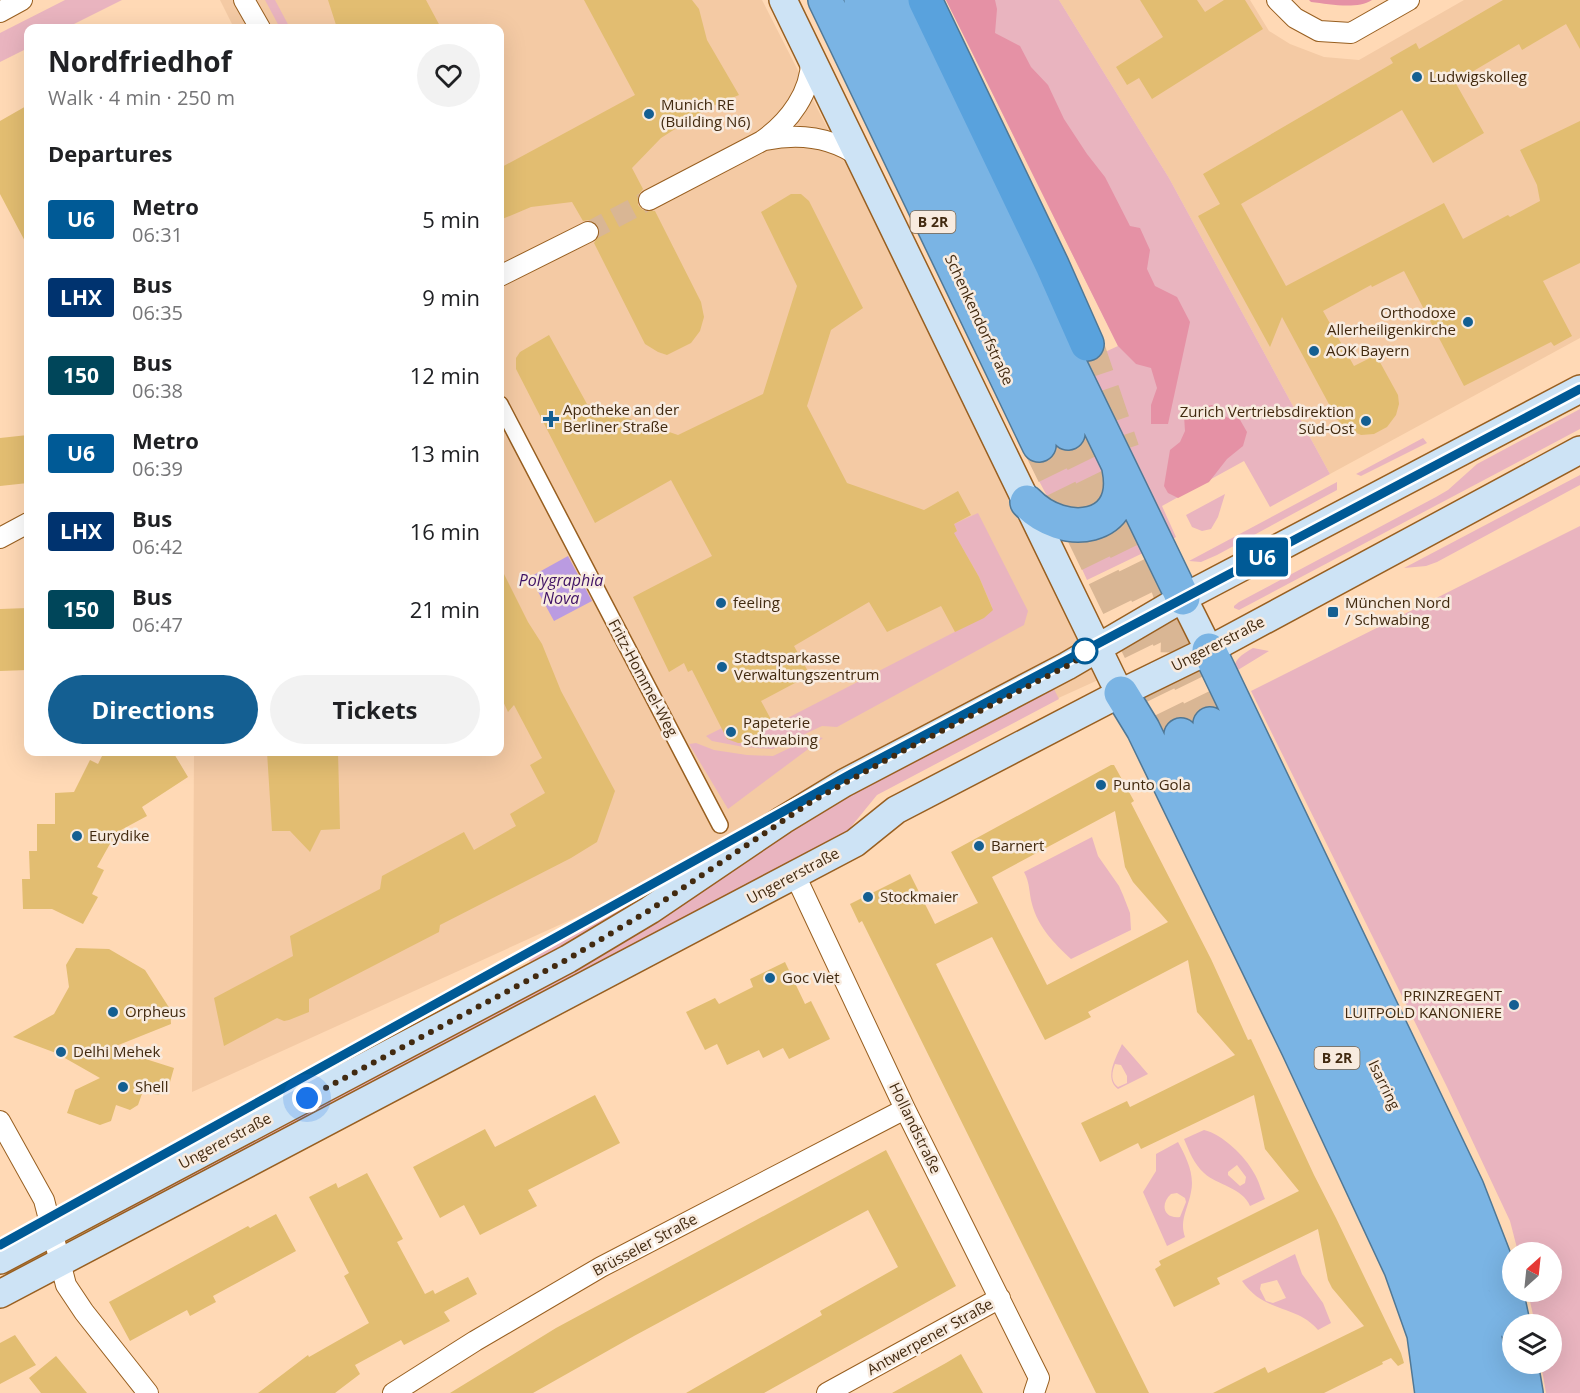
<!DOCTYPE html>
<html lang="en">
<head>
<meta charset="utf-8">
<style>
  :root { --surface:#fff; --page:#f2f2f2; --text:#202124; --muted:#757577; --accent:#145f92 }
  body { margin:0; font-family:"Open Sans",sans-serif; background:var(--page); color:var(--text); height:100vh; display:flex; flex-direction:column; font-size:22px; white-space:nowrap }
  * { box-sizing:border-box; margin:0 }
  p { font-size:20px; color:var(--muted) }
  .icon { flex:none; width:33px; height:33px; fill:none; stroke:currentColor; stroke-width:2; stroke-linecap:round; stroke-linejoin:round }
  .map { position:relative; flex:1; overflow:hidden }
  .details { position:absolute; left:24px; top:24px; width:480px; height:732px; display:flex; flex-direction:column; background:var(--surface); border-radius:12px; box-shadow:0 6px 24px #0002 }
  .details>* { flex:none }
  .badge { padding:0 12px; border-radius:4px; font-size:21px; line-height:39px }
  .needle { width:39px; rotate:27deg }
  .buttons { position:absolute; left:1502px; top:1242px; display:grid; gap:12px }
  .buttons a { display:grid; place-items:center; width:60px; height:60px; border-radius:50%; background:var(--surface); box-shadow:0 6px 24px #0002; font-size:30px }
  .you { position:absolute; width:30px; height:30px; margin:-15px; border:4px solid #fff; border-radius:50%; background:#1a73e8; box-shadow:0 0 0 9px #1a73e833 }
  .map>.badge { position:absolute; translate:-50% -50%; box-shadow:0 0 0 3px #fff }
  h2 { padding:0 24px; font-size:22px; line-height:54px }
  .round { display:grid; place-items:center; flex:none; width:63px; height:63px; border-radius:32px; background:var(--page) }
  .summary { display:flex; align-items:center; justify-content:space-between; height:102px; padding:0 24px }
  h1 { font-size:28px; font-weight:700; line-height:45px }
  .cta { display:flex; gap:12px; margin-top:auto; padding:12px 24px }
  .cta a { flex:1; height:69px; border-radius:36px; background:var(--accent); color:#fff; font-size:24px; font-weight:700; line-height:69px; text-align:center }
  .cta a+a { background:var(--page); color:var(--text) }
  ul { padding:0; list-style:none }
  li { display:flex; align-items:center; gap:18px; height:78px; padding:0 24px }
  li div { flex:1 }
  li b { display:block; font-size:22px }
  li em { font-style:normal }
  li .badge { min-width:66px; font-weight:700; text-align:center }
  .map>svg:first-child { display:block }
  .built { fill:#f4caa4 }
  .green { fill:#e9b4bf; fill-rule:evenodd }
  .forest { fill:#e591a5 }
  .water { fill:#ba9be1 }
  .building { fill:#e2bd71; fill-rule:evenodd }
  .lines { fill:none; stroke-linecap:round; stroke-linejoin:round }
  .minor-tunnel { stroke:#d9b694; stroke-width:20; stroke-dasharray:20 10; stroke-linecap:butt }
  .trunk-tunnel { stroke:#d9b694; stroke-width:33; stroke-dasharray:33 16; stroke-linecap:butt }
  .motorway-tunnel { stroke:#d9b694; stroke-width:33; stroke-dasharray:33 16; stroke-linecap:butt }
  .pedestrian-casing { stroke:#985f20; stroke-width:18 }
  .minor-casing { stroke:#985f20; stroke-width:22 }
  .secondary-casing { stroke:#985f20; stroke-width:30 }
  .trunk-casing { stroke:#517895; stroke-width:36 }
  .motorway-casing { stroke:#517895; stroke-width:36 }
  .pedestrian { stroke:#fff; stroke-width:15 }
  .minor { stroke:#fff; stroke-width:20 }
  .secondary { stroke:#cde3f5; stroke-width:27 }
  .trunk { stroke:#7ab4e4; stroke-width:33 }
  .motorway { stroke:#59a2dd; stroke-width:33 }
  .line-casing { stroke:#fff; stroke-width:14 }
  .line { stroke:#005a96; stroke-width:9 }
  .walk { stroke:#422a10; stroke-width:6; stroke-dasharray:0 10.8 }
  .poi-dot { fill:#145f92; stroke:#f8ebdf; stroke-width:2 }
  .stop-dot { fill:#fff; stroke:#005a96; stroke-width:3 }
  .labels { text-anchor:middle; stroke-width:5; stroke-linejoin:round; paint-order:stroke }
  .shield { fill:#f8ebdf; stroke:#79644e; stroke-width:1.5 }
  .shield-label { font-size:14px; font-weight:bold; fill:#422a10 }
  .poi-label { font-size:15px; fill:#422a10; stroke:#f8ebdf; text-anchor:start }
  .street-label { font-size:15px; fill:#422a10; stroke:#f8ebdf }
  .water-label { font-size:16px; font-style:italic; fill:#401365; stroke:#f8ebdf }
</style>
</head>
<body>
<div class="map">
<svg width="1580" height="1393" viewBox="0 0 1580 1393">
  <rect width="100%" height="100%" fill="#ffd9b5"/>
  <path class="built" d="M220 0H762L1107 676 192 1092 194 752H500V28H234Z
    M1059 0H1250L1269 31 1290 44 1324 57 1359 60 1464 0H1580V338L1330 474 1169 178Z"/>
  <path class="green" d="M65 0H122L66 28H28V48L0 62V33Z
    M265 0H275L290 28H280Z
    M946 0H1059L1169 178 1330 474 1270 507 1244 461 1162 506 1176 537 1169 541 1081 363 1118 346Z
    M1580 409V429L1239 610 1234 608V606L1239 602 1436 497 1448 490 1477 464Z
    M1083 430C1092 449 1120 491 1092 506 1085 509 1077 510 1069 512L1048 498 1027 458Z
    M1423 438 1427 443 1361 476 1356 474Z
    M1580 475V485L1437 562 1426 566 1404 568Z
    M1337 482V490L1217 555 1201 562 1189 561Z
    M1225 494 1218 517 1211 529 1202 531 1192 527 1186 515Z
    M978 513 1028 611 1024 625 837 727 822 726 773 749 744 747 712 741 706 736 722 728 728 739 744 743 774 725 972 623 992 607 979 577 963 549 943 539 957 531 954 524Z
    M1127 519 1143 553 1087 580 1071 545C1091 545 1115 536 1127 519Z
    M1580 526V1393H1546L1541 1364H1551V1324H1535L1528 1292H1551V1252H1518L1510 1221 1447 1087 1251 691Z
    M1253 648 1269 651 1233 673C1234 659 1241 655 1253 648Z
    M1053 687 1059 699 877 795 846 833 119 1218 115 1212 819 812Z
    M815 736 823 738 728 809 689 744 696 743 714 750 747 755 773 756Z
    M1092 837 1098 856 1119 886 1123 895 1130 913 1131 930 1071 959C1054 943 1038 927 1032 904 1029 893 1030 883 1024 872Z
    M715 844 720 853 538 965 532 963 521 953Z
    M1122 1044 1148 1074 1118 1089C1103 1078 1117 1056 1122 1044ZM1115 1064 1121 1065 1127 1076V1083L1118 1087C1110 1081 1112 1072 1115 1064Z
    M1204 1130C1222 1134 1245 1156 1254 1173 1259 1181 1261 1190 1265 1199L1250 1206C1243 1188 1217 1185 1204 1173 1194 1164 1189 1151 1184 1139ZM1237 1165 1246 1177 1245 1183 1240 1186 1228 1175V1172Z
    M1178 1142C1186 1157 1195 1174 1191 1192 1188 1209 1179 1220 1185 1237L1167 1246 1143 1192 1156 1171V1154ZM1177 1193 1185 1198 1186 1202 1180 1217C1163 1219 1160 1204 1171 1194Z
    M1295 1254 1302 1274 1323 1303 1331 1323 1318 1330C1296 1304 1265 1314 1242 1281ZM1277 1280 1286 1298 1273 1303 1266 1301 1260 1289 1261 1284Z"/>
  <path class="forest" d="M946 0H995L997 9 995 33 1020 46 1031 67 1048 85 1064 119 1087 154 1105 177 1130 226 1140 228 1150 250 1147 269 1155 286 1177 297 1190 322 1168 424H1151V405L1157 388 1151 368 1136 364 1118 346Z
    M1309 0H1372C1356 10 1330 4 1311 2Z
    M1212 405 1223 415 1232 420 1239 418 1247 432 1243 446 1227 459 1209 482 1178 498 1168 493 1164 486 1170 450 1180 442 1185 431 1184 416 1201 407Z"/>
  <path class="water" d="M568 556 592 601 554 621 530 577Z"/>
  <path class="building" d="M328 0H426L441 28H337Z
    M584 0H692L699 9 707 40 739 95 708 108 661 138 632 168 643 189 639 194 638 205 643 210 655 211 701 302 704 317 700 331 691 343 667 355 658 352 645 344 594 243 600 233 598 226 589 220 583 221 572 202 531 207 500 220V168L635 95Z
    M1140 0H1197L1205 12 1224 0H1245L1263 29 1152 99 1139 78 1127 85 1116 67 1163 37Z
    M1503 0H1580V49L1566 24 1522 50 1519 44 1455 82 1484 133 1433 163 1402 110 1241 204 1286 286 1444 203 1463 239 1508 215 1510 217 1540 201 1537 185 1520 150 1580 121V263L1543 281 1572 336 1554 346 1551 342 1464 386 1404 271 1372 287 1371 285 1323 311 1354 366 1376 355 1398 395 1399 404 1396 415 1387 427 1374 434 1361 435 1347 429 1337 419 1282 317 1270 347 1198 216 1220 204 1203 174 1393 63 1390 58 1416 43 1419 49Z
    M28 105V247L0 194V121Z
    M791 194H801L809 201 863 308 831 330 807 406 847 483 924 510 958 491 971 515 954 524 957 531 954 533 979 577 993 610 984 618 955 632 941 606 887 632 869 602 794 646 810 675 761 701 774 725 744 743H738L727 739 692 670 688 672 684 663 669 672 633 597 712 556 671 480 595 523 516 369V358L520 352 549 335 587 404 678 435 763 394 797 286 761 212Z
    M28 435V483L0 486V438Z
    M500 566 528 622 542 644 561 691 615 791 597 842 571 858 440 925 439 932 309 999V1012L289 1020 284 1021 277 1018 224 1046 214 998 293 956 290 936 380 889 382 876 464 832 474 850 516 826 510 814 545 793 530 765 542 758 514 705 508 712 500 695Z
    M28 608V670L0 671V609Z
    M104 752H173L188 777 142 807 147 816 121 830 111 842 97 867 104 870 92 894 98 897 83 924 52 909H23L22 879H30L29 851H37V824H55V793L74 792 90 760 98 764Z
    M267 752H338L340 829 321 830 310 852 290 831H272Z
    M1111 765H1114L1134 801 1131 803 1211 959 1248 1040 1251 1039 1314 1175 1336 1218 1401 1353 1404 1363 1398 1366 1391 1358 1382 1362 1383 1364 1324 1393H1213L1265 1367 1268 1373 1364 1326 1332 1288 1328 1280 1318 1229 1217 1278 1220 1284 1174 1307 1155 1269 1161 1265 1159 1261 1299 1191 1265 1149 1254 1095 1141 1149 1138 1143 1100 1162 1081 1123 1127 1101 1130 1107 1235 1055 1197 1012 1188 960 1088 1012 1091 1017 1045 1040 992 937 936 964 1149 1393H1096L862 921 859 923 850 904 910 874 935 924 978 903 951 852ZM1115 811 1125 867 1133 882 1168 922 1047 985 992 877Z
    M76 948 109 949 145 970 170 1009 171 1024 111 1048 174 1068 168 1089 158 1095 143 1091 138 1105 130 1110 116 1105 111 1121 100 1125 67 1113 75 1090 100 1078 56 1053 13 1037 54 1014 69 987 66 965Z
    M785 962 805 1004 811 1001 830 1039 789 1059 783 1048 763 1058 759 1050 727 1065 717 1044 705 1050 686 1012 715 998 719 1004 753 987 750 979Z
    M595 1095 620 1143 528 1190 537 1206 480 1235 464 1205 440 1218 413 1167 485 1129 495 1147Z
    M886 1150 956 1286 764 1393H686L822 1315 820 1311 898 1267 868 1210 634 1336 533 1393H450L556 1328Z
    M367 1173 403 1239 397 1242 425 1294 433 1290 435 1294 468 1277 477 1294 444 1312 450 1321 404 1345 401 1340 355 1365 360 1374 335 1393H258L308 1355 309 1357 369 1323 344 1276 349 1273 309 1197 336 1183 338 1188Z
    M276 1214 296 1251 213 1296 216 1302 190 1316 187 1310 130 1341 109 1302 248 1226 250 1228Z
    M15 1335 36 1365 0 1384V1343Z
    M961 1354 983 1393H892L946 1363Z
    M56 1356 87 1393H41L29 1378Z"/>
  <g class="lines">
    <path class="minor-tunnel" d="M588 232 649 200"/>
    <path class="trunk-tunnel" d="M1068 433 1210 724
      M1039 445 1181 735"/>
    <path class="motorway-tunnel" d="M1087 344 1123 450
      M1163 573 1178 620 1177 656"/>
    <defs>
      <path id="pedestrian" d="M500 404 720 825"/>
      <path id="minor" d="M244 0 260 28
        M1277 0 1295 18 1319 31 1351 33 1409 0
        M0 12 22 0
        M765 140C798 133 832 137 860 157
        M649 200 762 141C789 122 812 92 811 58
        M500 276 588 232
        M0 538 28 523
        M795 875 905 1109 1039 1378 1034 1393
        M0 1121 44 1200 66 1285 84 1312 148 1393
        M393 1393 475 1341 601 1267 905 1109
        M827 1393 1000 1298"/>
      <path id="secondary" d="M783 0 1113 680 1121 693
        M1183 598 1209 650
        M0 1260 568 959 650 910 783 820 844 783 1067 666 1183 598 1580 389
        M0 1294 855 843 896 810 1121 693 1209 650 1580 450"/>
      <path id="trunk" d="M825 0 1039 445
        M861 0 895 76 1068 433
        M893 0 1183 598
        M1027 502C1063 540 1132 532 1119 468
        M1209 650 1467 1188 1505 1286 1513 1324
        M1121 693 1143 729 1298 1048 1401 1269 1424 1334 1432 1393
        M1210 724C1257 824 1304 923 1353 1022 1411 1141 1477 1260 1495 1393
        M1181 735C1232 841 1283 948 1335 1054 1387 1163 1445 1273 1463 1393
        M1521 1364 1526 1393"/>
      <path id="motorway" d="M925 0 1052 265 1087 344"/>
    </defs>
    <use href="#pedestrian" class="pedestrian-casing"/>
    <use href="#minor" class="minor-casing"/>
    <use href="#secondary" class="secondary-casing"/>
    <use href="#trunk" class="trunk-casing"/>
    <use href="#motorway" class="motorway-casing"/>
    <use href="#pedestrian" class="pedestrian"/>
    <use href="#minor" class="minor"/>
    <use href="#secondary" class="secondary"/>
    <use href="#trunk" class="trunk"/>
    <use href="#motorway" class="motorway"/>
  </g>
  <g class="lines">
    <defs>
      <path id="line" d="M0 1245 851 774 1580 389"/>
    </defs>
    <use href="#line" class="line-casing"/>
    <use href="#line" class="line"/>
    <path class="walk" d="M307 1098 568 959 650 910 814 800 899 753 1067 666 1082 657 1085 651"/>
  </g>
  <g class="poi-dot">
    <circle cx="1417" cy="77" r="6"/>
    <circle cx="649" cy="114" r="6"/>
    <circle cx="1468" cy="322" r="6"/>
    <circle cx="1314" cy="351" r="6"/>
    <path d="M548 410h6v6h6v6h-6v6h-6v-6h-6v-6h6z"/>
    <circle cx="1366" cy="421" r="6"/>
    <circle cx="721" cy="603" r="6"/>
    <rect x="1327" y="606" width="12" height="12" rx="3"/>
    <circle cx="722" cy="667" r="6"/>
    <circle cx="731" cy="732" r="6"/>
    <circle cx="1101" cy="785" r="6"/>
    <circle cx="77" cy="836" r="6"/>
    <circle cx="979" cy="846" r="6"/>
    <circle cx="868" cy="897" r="6"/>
    <circle cx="770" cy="978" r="6"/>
    <circle cx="1514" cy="1005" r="6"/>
    <circle cx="113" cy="1012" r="6"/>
    <circle cx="61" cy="1052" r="6"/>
    <circle cx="123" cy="1087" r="6"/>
  </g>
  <circle class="stop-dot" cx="1085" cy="651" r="12"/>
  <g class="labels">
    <g class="shield">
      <rect x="910.5" y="211" width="45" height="22" rx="4.5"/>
      <rect x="1314.5" y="1047" width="45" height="22" rx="4.5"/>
    </g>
    <g class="shield-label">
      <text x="933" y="227">B 2R</text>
      <text x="1337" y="1063">B 2R</text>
    </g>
    <g class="poi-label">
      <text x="1429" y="82">Ludwigskolleg</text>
      <text x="661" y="110">Munich RE<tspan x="661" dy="17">(Building N6)</tspan></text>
      <text x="1456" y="318" text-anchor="end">Orthodoxe<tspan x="1456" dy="17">Allerheiligenkirche</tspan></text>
      <text x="1326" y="356">AOK Bayern</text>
      <text x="563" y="415">Apotheke an der<tspan x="563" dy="17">Berliner Straße</tspan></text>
      <text x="1354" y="417" text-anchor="end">Zurich Vertriebsdirektion<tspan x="1354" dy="17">Süd-Ost</tspan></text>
      <text x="733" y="608">feeling</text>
      <text x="1345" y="608">München Nord<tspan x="1345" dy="17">/ Schwabing</tspan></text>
      <text x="734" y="663">Stadtsparkasse<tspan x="734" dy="17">Verwaltungszentrum</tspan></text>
      <text x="743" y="728">Papeterie<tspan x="743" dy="17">Schwabing</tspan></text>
      <text x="1113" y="790">Punto Gola</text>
      <text x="89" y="841">Eurydike</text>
      <text x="991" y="851">Barnert</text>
      <text x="880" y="902">Stockmaier</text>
      <text x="782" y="983">Goc Viet</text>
      <text x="1502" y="1001" text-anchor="end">PRINZREGENT<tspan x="1502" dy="17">LUITPOLD KANONIERE</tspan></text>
      <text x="125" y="1017">Orpheus</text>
      <text x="73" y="1057">Delhi Mehek</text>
      <text x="135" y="1092">Shell</text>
    </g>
    <g class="street-label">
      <text transform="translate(979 320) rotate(65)" y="5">Schenkendorfstraße</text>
      <text transform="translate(1218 644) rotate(-27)" y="5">Ungererstraße</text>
      <text transform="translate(643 678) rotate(62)" y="5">Fritz-Hommel-Weg</text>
      <text transform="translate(793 876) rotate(-28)" y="5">Ungererstraße</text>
      <text transform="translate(1384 1085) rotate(64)" y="5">Isarring</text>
      <text transform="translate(915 1128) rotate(64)" y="5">Hollandstraße</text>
      <text transform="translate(225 1141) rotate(-28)" y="5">Ungererstraße</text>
      <text transform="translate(645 1245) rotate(-28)" y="5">Brüsseler Straße</text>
      <text transform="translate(930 1337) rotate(-29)" y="5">Antwerpener Straße</text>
    </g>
    <g class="water-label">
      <text x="561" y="586">Polygraphia<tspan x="561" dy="18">Nova</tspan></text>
    </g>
  </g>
</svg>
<div class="buttons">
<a><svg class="needle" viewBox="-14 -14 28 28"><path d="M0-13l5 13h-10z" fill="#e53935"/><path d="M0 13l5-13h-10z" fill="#757577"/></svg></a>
<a><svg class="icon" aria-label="layers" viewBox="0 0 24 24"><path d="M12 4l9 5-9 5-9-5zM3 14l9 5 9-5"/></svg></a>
</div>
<div class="you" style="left:307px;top:1098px"></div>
<b class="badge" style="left:1262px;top:557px;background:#005a96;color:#fff">U6</b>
<section class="details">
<div class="summary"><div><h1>Nordfriedhof</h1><p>Walk · 4 min · 250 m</p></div><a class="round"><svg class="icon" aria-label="heart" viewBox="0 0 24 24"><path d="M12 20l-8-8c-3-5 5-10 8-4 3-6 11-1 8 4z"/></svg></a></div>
<h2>Departures</h2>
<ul>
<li><span class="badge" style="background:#005a96;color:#fff">U6</span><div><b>Metro</b><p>06:31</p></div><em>5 min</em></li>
<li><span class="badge" style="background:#00336f;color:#fff">LHX</span><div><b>Bus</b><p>06:35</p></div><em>9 min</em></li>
<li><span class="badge" style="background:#00465a;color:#fff">150</span><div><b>Bus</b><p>06:38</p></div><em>12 min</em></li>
<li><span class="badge" style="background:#005a96;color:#fff">U6</span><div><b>Metro</b><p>06:39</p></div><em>13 min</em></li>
<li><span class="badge" style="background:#00336f;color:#fff">LHX</span><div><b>Bus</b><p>06:42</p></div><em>16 min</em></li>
<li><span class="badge" style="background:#00465a;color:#fff">150</span><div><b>Bus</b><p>06:47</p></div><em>21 min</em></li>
</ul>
<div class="cta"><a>Directions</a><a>Tickets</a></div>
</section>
</div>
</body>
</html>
